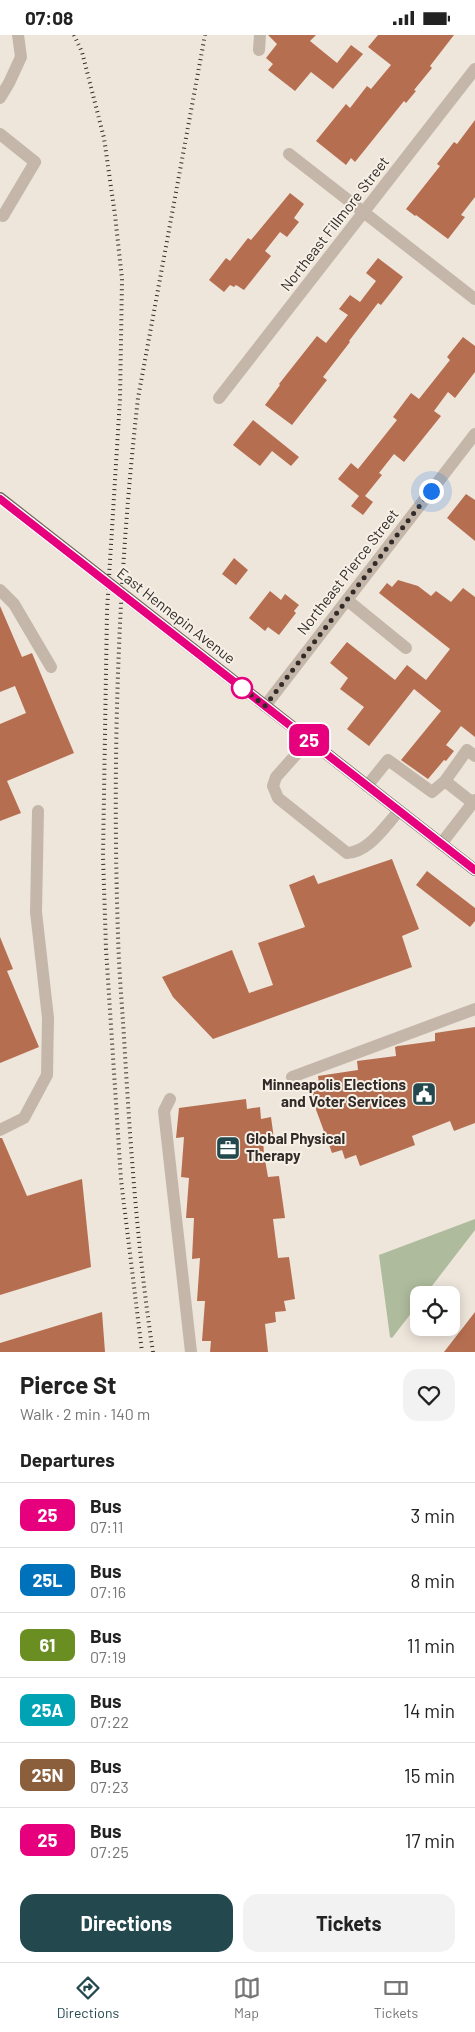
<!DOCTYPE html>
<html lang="en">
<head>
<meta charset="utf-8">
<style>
  :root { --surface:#fff; --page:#f2f2f2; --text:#222; --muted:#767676; --line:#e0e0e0; --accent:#23494e }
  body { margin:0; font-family:Barlow,sans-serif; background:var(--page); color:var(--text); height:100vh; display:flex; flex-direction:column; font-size:19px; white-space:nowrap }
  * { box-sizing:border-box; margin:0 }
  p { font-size:16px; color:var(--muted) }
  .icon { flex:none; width:28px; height:28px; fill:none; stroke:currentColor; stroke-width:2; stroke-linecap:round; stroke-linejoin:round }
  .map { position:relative; height:1317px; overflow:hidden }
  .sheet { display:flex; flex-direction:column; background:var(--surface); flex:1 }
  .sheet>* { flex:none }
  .badge { padding:0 10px; border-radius:8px; font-size:18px; line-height:32px }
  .buttons { position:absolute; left:410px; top:1251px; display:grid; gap:10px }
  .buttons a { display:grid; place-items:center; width:50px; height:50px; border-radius:10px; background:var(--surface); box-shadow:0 2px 12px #0003; font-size:25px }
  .you { position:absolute; width:25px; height:25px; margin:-12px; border:4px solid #fff; border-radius:50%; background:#1a73e8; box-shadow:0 0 0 8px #1a73e833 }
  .map>.badge { position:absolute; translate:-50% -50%; box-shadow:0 0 0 2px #fff }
  h2 { padding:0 20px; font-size:19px; line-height:45px }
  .round { display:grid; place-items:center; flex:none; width:52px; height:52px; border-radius:15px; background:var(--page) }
  .head { display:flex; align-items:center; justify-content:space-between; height:85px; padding:0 20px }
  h1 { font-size:24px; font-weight:700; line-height:38px }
  .button { display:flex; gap:10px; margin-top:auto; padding:10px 20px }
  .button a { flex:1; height:58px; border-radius:15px; background:var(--accent); color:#fff; font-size:20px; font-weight:700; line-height:58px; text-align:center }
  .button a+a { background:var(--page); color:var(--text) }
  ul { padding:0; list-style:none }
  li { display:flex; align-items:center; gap:15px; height:65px; padding:0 20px; border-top:1px solid var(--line) }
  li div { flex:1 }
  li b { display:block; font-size:19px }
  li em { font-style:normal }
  li .badge { min-width:55px; font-weight:700; text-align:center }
  .status { display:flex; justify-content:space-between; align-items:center; height:35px; padding:0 25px; background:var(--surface); direction:ltr }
  .status svg { height:14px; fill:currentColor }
  .menu { display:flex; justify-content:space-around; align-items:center; height:70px; border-top:1px solid var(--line); background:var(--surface); font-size:14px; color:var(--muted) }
  .menu a { display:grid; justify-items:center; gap:2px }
  .menu .current { color:var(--accent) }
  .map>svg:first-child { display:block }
  .green { fill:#afbb9d }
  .building { fill:#b66e51 }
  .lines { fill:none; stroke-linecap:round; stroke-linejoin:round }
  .minor { stroke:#c4b7a9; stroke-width:12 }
  .major { stroke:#72645b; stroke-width:12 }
  .rail { stroke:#322b28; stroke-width:4; stroke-dasharray:1 4; stroke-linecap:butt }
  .line-casing { stroke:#fff; stroke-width:11 }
  .line { stroke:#e6007e; stroke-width:8 }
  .walk { stroke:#322b28; stroke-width:5; stroke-dasharray:0 9 }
  .stop-dot { fill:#fff; stroke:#e6007e; stroke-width:2.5 }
  .labels { text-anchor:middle; stroke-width:4; stroke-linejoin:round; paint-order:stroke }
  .street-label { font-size:15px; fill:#322b28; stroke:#f6f0e7 }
  .poi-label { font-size:15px; font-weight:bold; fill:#322b28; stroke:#f6f0e7; text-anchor:end }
</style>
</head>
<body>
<div class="status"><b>07:08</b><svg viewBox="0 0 49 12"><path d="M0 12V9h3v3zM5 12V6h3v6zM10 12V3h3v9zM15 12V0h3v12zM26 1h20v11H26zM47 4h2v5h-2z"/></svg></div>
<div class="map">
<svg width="475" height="1317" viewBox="0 0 475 1317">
  <rect width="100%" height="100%" fill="#eee6db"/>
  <path class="green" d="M475 1184V1195L425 1260H419V1268L392 1303 390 1302 379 1220Z"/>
  <path class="building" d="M268 0H316L310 6 337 28 351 10 363 19 333 54 311 37 295 56 268 35 273 29 266 23 277 9Z
    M378 0H454L430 31 432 33 414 55 416 56 406 68 404 66 355 127 351 123 346 130 316 106 346 69 350 73 367 51 371 54 391 30 368 12Z
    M475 85V162L461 180 465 182 448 204 416 180 415 181 406 174 440 131 437 129 454 107 457 109Z
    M290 158 304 169 294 183 299 187 287 202 280 197 265 216 271 221 244 255 236 250 234 252 230 250 224 257 209 245 226 223 230 226 248 203 251 205Z
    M378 223 403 242 381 270 378 268 349 306 350 307 323 342 327 345 292 390 265 370 280 350 279 349 317 301 326 308 348 280 339 274 350 260 360 267 376 246 366 238Z
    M463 302 475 311V337L455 363 448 357 434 376 441 381 404 427 394 419 379 438 382 440 365 461 373 467 363 480 351 471 359 461 338 444 351 428 358 434 397 385 393 382 411 358 419 364 450 325 447 322Z
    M253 385 299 422 291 431 272 416 260 431 233 410Z
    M466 459 475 465V506L447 483Z
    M234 523 248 535 236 550 222 539Z
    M398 545 418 551 431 561 436 556 451 567 463 553 475 562V702L461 691 446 710 454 716 446 726 444 725 428 744 401 725 441 676 414 654 369 711 347 694 364 672 340 654 348 643 330 628 347 607 395 645 407 630 426 645 450 614 379 558 387 548 392 552Z
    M270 556 281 565 285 559 299 570 294 576 296 578 279 600 268 592 265 596 249 583Z
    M0 571 22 622 32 618 74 718 7 746 21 778 0 786V689L26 678 15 651 0 657Z
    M392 824 419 894 402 901 412 932 213 1004 173 962 162 942 232 915 249 958 273 950 258 908 305 892 289 850 314 840 318 849Z
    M427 836 475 873V886L470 892 416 850Z
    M0 902 13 934 7 936 39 1012 0 1028Z
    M475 992V1088L454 1096 450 1086 412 1101 415 1110 360 1131 356 1120 345 1124 342 1115 332 1118 308 1053 319 1049 318 1041 358 1035 357 1026 396 1021 395 1012 398 1011 435 1006V998Z
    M246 1064 247 1074 260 1072 261 1084 271 1082 274 1104 263 1105 264 1119 268 1142 279 1141 285 1183 273 1184 278 1223 289 1222 295 1264 284 1266 286 1276 275 1277 276 1287 265 1289 268 1317H210L211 1306H202L205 1266H197L200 1223 192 1224 194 1183H186L189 1143 181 1142 184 1102 176 1103 179 1073Z
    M0 1103H2L27 1161 82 1144 91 1232 0 1260Z
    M102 1277 105 1317H0V1308Z
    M475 1277V1317H444Z"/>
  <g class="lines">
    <path class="minor" d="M259 15 260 0
      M0 63 9 48 21 22 18 0
      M0 99 35 127 3 181
      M289 119 475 264
      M219 363 475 34
      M0 555 14 569 51 632
      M347 565 406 613
      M265 671 475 399
      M309 705 276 742 273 751 278 763 347 818C369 817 385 791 399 776
      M445 746 473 768
      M367 751 388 725 432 757 445 746 467 715 475 721
      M441 809 475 765
      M292 1042 475 974
      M170 1064 164 1076 191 1317
      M0 1095 24 1083 47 1040 48 983 36 877 38 776"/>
    <path class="major" d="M0 463 475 835"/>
    <path class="rail" d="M74 0 82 17 104 103 115 180 122 244 120 364 107 575 103 821 106 914 121 1145 142 1317
      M153 1317C138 1219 131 1120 125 1020 123 980 119 940 118 900 112 722 118 541 138 363L205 0"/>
  </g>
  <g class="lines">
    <defs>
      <path id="line" d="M0 464 475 835"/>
    </defs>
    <use href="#line" class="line-casing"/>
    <use href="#line" class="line"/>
    <path class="walk" d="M242 653 236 648 265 671 431 456"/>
  </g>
  <defs>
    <symbol id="civic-square" viewBox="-11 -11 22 22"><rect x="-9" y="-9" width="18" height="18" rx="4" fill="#23494e" stroke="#f6f0e7"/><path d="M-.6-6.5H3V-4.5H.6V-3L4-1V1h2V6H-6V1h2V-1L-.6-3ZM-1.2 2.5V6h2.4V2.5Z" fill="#fff"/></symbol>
    <symbol id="office-square" viewBox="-11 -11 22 22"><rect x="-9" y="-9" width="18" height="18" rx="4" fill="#23494e" stroke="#f6f0e7"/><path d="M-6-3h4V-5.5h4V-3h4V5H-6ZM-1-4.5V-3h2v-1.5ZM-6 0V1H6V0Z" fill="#fff"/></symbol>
  </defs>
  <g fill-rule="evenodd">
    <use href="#civic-square" x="410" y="1045" width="28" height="28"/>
    <use href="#office-square" x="214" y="1099" width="28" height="28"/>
  </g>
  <circle class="stop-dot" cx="242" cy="653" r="10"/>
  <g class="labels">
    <g class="street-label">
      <text transform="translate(335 189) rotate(-52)" y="5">Northeast Fillmore Street</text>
      <text transform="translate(348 537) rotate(-52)" y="5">Northeast Pierce Street</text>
      <text transform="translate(176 581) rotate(38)" y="5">East Hennepin Avenue</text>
    </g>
    <g class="poi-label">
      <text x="406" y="1055">Minneapolis Elections<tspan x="406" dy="17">and Voter Services</tspan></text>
      <text x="246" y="1109" text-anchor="start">Global Physical<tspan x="246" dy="17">Therapy</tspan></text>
    </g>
  </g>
</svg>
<div class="buttons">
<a><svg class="icon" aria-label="locate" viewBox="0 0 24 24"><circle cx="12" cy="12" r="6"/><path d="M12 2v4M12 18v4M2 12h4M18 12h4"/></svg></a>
</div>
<div class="you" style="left:431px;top:456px"></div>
<b class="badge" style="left:309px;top:705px;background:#e6007e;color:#fff">25</b>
</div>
<section class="sheet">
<div class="head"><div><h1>Pierce St</h1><p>Walk · 2 min · 140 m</p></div><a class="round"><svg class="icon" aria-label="heart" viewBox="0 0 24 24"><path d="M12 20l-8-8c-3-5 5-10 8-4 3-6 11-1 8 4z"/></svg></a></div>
<h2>Departures</h2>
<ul>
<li><span class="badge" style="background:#e6007e;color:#fff">25</span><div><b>Bus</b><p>07:11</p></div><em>3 min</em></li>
<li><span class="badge" style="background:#0072bc;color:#fff">25L</span><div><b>Bus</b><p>07:16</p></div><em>8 min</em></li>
<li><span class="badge" style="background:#6b8e23;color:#fff">61</span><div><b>Bus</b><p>07:19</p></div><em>11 min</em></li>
<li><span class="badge" style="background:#00a3b4;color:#fff">25A</span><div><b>Bus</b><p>07:22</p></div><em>14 min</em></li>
<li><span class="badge" style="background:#8b5e3c;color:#fff">25N</span><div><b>Bus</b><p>07:23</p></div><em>15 min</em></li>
<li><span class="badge" style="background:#e6007e;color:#fff">25</span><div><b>Bus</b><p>07:25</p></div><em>17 min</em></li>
</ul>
<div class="button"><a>Directions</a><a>Tickets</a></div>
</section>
<nav class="menu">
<a class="current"><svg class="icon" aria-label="directions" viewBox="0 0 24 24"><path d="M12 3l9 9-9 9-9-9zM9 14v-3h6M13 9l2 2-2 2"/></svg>Directions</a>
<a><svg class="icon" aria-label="map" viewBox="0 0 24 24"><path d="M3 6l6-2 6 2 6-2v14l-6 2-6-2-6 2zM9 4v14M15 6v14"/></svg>Map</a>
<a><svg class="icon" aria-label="tickets" viewBox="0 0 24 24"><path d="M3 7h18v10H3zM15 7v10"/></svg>Tickets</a>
</nav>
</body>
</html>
